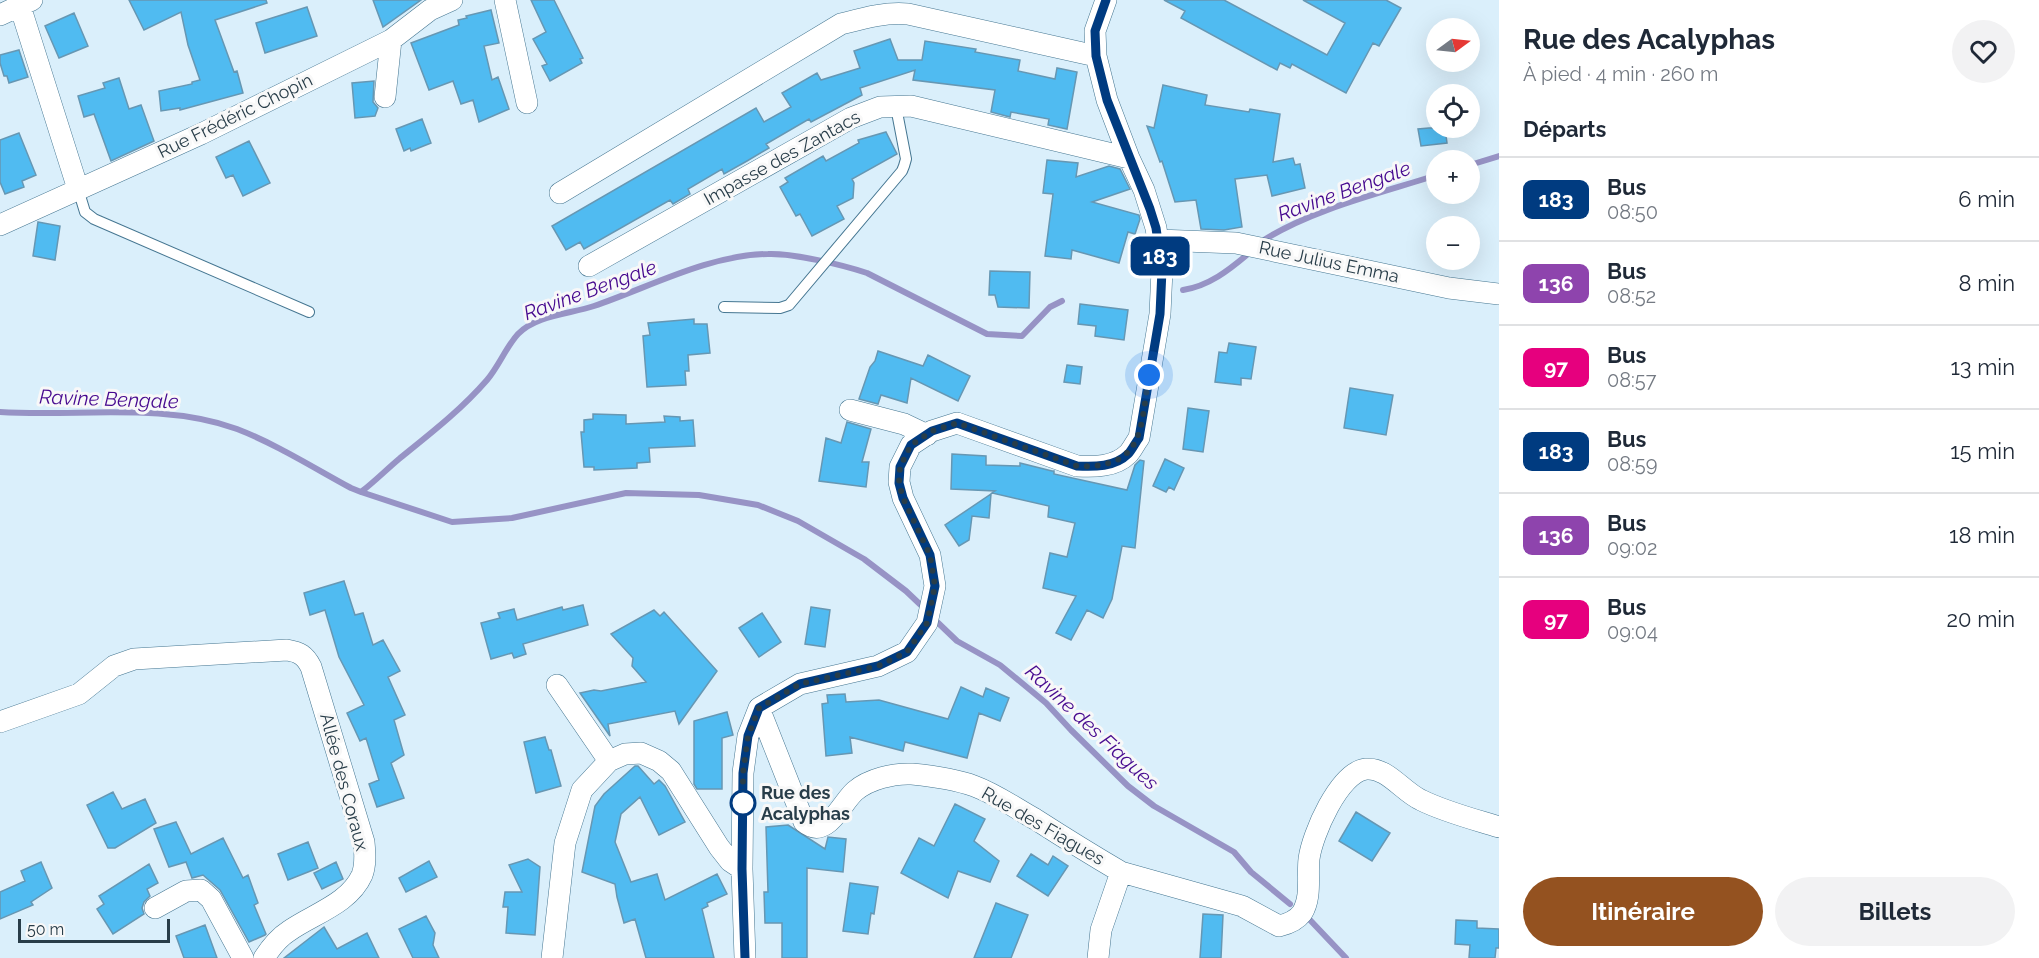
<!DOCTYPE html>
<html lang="fr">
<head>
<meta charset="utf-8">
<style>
  :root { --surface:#fff; --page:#f2f2f3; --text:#1f2937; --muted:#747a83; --line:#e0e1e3; --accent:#945220 }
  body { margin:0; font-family:Raleway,sans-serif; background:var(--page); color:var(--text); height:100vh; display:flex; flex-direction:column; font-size:22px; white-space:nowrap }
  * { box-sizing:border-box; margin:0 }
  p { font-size:20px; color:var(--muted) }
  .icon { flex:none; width:33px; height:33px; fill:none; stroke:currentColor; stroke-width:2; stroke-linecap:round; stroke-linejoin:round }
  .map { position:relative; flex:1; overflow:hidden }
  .drawer { display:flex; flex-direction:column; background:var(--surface); width:540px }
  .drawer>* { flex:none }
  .badge { padding:0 12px; border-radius:9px; font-size:21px; line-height:39px }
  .needle { width:39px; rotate:75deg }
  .controls { position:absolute; left:1426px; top:18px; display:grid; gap:12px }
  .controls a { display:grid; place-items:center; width:54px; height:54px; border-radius:50%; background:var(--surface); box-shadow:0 6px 24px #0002; font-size:30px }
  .scale { position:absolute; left:18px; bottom:15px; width:152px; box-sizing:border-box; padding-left:6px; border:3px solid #283d49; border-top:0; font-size:16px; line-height:21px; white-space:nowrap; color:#283d49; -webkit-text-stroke:4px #f8f8f8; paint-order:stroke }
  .you { position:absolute; width:30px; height:30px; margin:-15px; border:4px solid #fff; border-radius:50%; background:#1a73e8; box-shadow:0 0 0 9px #1a73e833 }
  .map>.badge { position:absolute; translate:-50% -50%; box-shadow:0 0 0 3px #fff }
  h2 { padding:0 24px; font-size:22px; line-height:54px }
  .round { display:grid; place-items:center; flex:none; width:63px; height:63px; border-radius:32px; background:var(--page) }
  .headline { display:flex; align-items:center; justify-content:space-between; height:102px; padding:0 24px }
  h1 { font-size:28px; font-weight:700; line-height:45px }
  .primary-button { display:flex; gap:12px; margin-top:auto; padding:12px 24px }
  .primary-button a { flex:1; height:69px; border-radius:36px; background:var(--accent); color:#fff; font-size:24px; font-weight:700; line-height:69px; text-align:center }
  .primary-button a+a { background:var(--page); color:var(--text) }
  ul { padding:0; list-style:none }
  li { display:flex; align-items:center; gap:18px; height:84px; padding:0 24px; border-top:2px solid var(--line) }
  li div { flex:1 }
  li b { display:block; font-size:22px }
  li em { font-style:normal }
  li .badge { min-width:66px; font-weight:700; text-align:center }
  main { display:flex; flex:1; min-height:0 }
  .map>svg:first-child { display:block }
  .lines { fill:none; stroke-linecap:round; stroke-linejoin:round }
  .stream { stroke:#9793c5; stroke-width:6 }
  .building { fill:#50bbf1; stroke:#6697b3; stroke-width:1.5 }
  .service-casing { stroke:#457691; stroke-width:12 }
  .minor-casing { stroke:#457691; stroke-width:22 }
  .service { stroke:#fff; stroke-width:10 }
  .minor { stroke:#fff; stroke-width:21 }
  .line-casing { stroke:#fff; stroke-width:14 }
  .line { stroke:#003b80; stroke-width:9 }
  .walk { stroke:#283d49; stroke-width:6; stroke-dasharray:0 10.8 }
  .stop-dot { fill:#fff; stroke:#003b80; stroke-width:3 }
  .labels { text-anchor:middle; stroke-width:6; stroke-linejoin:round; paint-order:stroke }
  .street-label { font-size:18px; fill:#283d49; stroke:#f8f8f8 }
  .stop-label { font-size:18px; font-weight:bold; fill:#283d49; stroke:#f8f8f8; text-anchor:start }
  .water-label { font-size:20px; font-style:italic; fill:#46098f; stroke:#f8f8f8 }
</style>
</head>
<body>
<main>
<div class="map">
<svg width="1499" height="958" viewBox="0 0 1499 958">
  <rect width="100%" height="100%" fill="#daeffb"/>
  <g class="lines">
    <path class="stream" d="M1470 165 1499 156
      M1264 240C1313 209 1381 193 1437 175
      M1183 290C1209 286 1229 270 1248 254
      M0 412C78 417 162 402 237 429 276 444 314 468 351 488L361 492C374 482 386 470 399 459 430 434 461 410 487 380 499 366 506 347 518 334 536 315 570 314 594 306 650 287 708 255 768 254 793 253 843 265 867 273L987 334 1022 336 1050 307 1062 301
      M361 492 452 522 512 518 626 493 699 495 758 505 798 521 864 559 906 591 926 610
      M933 618 957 641 1000 665 1046 703 1071 730 1128 786 1154 806 1234 852 1251 872 1290 904
      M1310 920 1346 958"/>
  </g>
  <path class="building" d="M129 0H266L267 3 215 20 234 72 237 71 243 93 180 110V108L161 111 159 91 192 84V82L200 80 188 45 181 12 144 30Z
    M373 0H421L383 27Z
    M531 0H554L583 58 580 59 582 63 550 81 542 66 547 64 533 39 546 32Z
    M1164 0H1224L1327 55 1345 23 1303 0H1386L1401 8 1379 46 1373 43 1346 93 1292 64 1290 68 1280 63 1277 70 1181 18 1185 11Z
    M307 7 317 36 265 53 256 23Z
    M491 10 499 43 484 46 492 80 498 77 509 109 479 122 473 100 461 104 453 81 429 90 411 43 459 25 458 20 467 18 466 16Z
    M74 13 88 46 59 58 45 26Z
    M890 39 898 60H922L925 41 976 49 975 52 1020 60 1018 71 1055 79 1057 68 1077 72 1067 129 1048 125 1049 119 1011 112 1010 117 991 112 995 90 913 80 915 70 860 88 862 95 811 122 809 119 766 144 769 148 747 161 724 174 722 169 688 189 690 194 673 204 670 200 584 249 580 242 566 250 552 226 756 108 764 122 791 107 782 93 817 73 821 80 860 68 854 51Z
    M19 50 28 77 9 83 7 76H4L0 63V55Z
    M119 78 129 109 141 105 154 141 111 161 94 114 84 117 78 96 105 88 103 83Z
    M374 81 373 102 378 108 375 116 355 118 352 83Z
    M1163 85 1207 95 1205 105 1249 112 1250 109 1280 114 1273 162 1293 158 1295 165 1300 164 1305 188 1272 196 1267 175 1235 179 1242 227 1224 230 1201 229 1196 200 1175 202 1162 161 1160 162 1147 126 1154 128Z
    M422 119 431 143 411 151 410 148 404 151 396 129Z
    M1429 128H1445L1447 143 1421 146 1418 129Z
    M886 132 897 154 852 179 854 183 853 198 837 206 844 219 812 236 800 214 796 216 780 187 788 182 785 178 823 156 826 161 859 143 858 140Z
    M19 133 36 175 22 181 24 187 5 194 0 182V140Z
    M249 141 270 183 243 196 233 175 226 178 216 157Z
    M1047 160 1078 163 1076 177 1109 166 1120 169 1130 189 1092 202 1139 215 1140 219 1135 234 1128 232 1119 263 1072 250 1071 259 1045 256 1053 194 1043 193Z
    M38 222 60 226 55 260 33 256Z
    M990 271 1030 272 1029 308 998 307 995 295H989Z
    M1080 304 1128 310 1124 340 1095 336 1096 326 1078 324Z
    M694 319V324H707L710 353 688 355 689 371H685L686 385 647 387 643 336 650 335 648 323Z
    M1229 343 1256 347 1251 379 1241 378V385L1215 382 1219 352 1227 353Z
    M878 351 923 366 928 355 970 376 958 401 911 378 907 403 881 395 878 404 859 399 870 367 875 361Z
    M1067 365 1082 367 1080 384 1064 382Z
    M1350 388 1393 395 1386 435 1344 428Z
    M1188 408 1209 411 1203 452 1183 449Z
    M593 414 626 415V424L665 422 664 416 680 417V421L693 420 695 446 649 448 650 462 637 463V468L594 470V467H584L581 432H584V420L593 419Z
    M847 422 871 429 862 462H869L866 487 819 481 826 438 841 443Z
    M952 454 986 456V465L1020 466V463L1052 471H1054V474L1127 490 1135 465 1140 460 1144 461 1135 548 1122 546 1112 599 1103 618 1087 610 1071 640 1056 633 1076 596 1043 588 1050 553 1067 557 1075 523 1048 517 1049 506 992 493 995 491 951 489Z
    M1165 459 1184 468 1174 490 1169 487 1166 492 1153 486Z
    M991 494 989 518 972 516 969 540 959 546 945 525Z
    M344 581 355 615 363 613 373 645 383 640 400 671 388 677 405 715 394 720 404 755 391 763 404 798 377 807 369 784 379 780 366 738 360 741 347 713 364 705 339 657 325 610 310 615 304 593Z
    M583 605 588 625 523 644 526 654 514 658 512 653 491 659 481 623 500 618 498 613 514 609 517 620 562 607 563 610Z
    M811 607 830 610 825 647 805 644Z
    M654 610 660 616 664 612 717 671 679 724 675 711 608 724 610 736 580 693 594 690 601 691 646 682 632 666 633 658 611 634Z
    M762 613 781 642 759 657 739 628Z
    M961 687 983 697 986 688 1009 698 1000 721 979 713 967 758 905 742 903 751 850 737 852 753 826 756 822 704 828 703 827 695 845 694 846 702 879 700 948 719Z
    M727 712 733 735 722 738V789H697L694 784V721Z
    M545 737 549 750H551L561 786 536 793 524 742Z
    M635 766H638L654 784 659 780 665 786 685 822 659 835 640 797 621 814 615 842 631 882 657 874 665 900 717 874 727 894 707 903 708 906 702 909 714 958H646L635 919 624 923 617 897 615 884 582 872 595 806 604 794Z
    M113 792 122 809 145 799 156 823 115 848H108L87 805Z
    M955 804 985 819 974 841 999 861 990 882 958 871 948 898 901 873 919 838 934 846Z
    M1356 812 1390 833 1372 861 1339 841Z
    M176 822 191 854 223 838 243 878 248 875 258 903 254 905 266 934 265 935 249 942 220 890 203 875 192 878 186 862 169 867 154 829Z
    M788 825 825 849 828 837 846 839 843 872 807 868V958H782V923H765L764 892H768L766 827Z
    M308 842 318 868 288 880 278 854Z
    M1031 854 1048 865 1053 856 1068 866 1048 896 1017 876Z
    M528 859 540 867 535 935 506 933 508 907H503L505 892H522L509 865Z
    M429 861 437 877 406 892 399 878Z
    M41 862 52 888 31 902 33 905 0 919V892L25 881 21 871Z
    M336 862 343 879 322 889 314 873Z
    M149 864 158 883 147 889 150 896 144 902 142 908 144 914 113 934 97 909 104 904 99 896Z
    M850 883 878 887 874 914 871 913 868 934 843 931Z
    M996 903 1028 915 1011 958H974Z
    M1203 914 1223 915 1221 958H1200Z
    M426 916 435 933 433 945 439 958H413L399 929Z
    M1456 920 1477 921V928L1499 929V948H1496L1495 958H1469L1470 945 1455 944Z
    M205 925 217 958H184L176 936Z
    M324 927 337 949 367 933 379 958H284Z"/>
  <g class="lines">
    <defs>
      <path id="service" d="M78 189 85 212 94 219 309 312
        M724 307 780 308 789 305 902 171 904 166 906 159 896 107"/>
      <path id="minor" d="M505 0 527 103
        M20 6 78 189
        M0 15 32 0
        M385 97 391 40
        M560 193 841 24C864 18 884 12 908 14L1096 56
        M0 225 201 134 391 40 430 10 452 0
        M1158 240 1236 243 1449 288 1499 294
        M589 266 851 118 880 107 911 106 1129 158
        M850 410 904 424 927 435
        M557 685 609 761
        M759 708 804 822C827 841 841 803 855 791 869 779 894 773 912 774 932 776 955 779 974 786 996 794 1015 808 1035 819 1063 837 1092 855 1121 872L1101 930 1098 958
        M0 722 79 694 114 666 134 659 287 650C299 652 305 655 311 667L364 842C365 853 366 865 362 875 349 904 313 914 289 931 278 938 271 947 264 958
        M1121 872 1242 906 1279 926C1288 924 1296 921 1302 913 1312 897 1307 876 1309 859 1312 835 1339 772 1366 769 1387 767 1403 792 1421 800 1445 812 1473 819 1499 827
        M155 908 186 891 201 890 211 899 243 958
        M552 958 565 843 582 790 609 761 625 754 641 753 659 761 671 771 719 847 730 861 742 869
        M745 958 742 869 743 773 748 736 759 708 800 684 878 666 907 652 927 623 935 586 930 555 903 498 899 482 900 467 911 445 932 431 957 423 1077 466C1094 467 1115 467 1128 454 1132 450 1135 443 1139 438L1160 314 1162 270 1156 228 1144 190 1129 158 1107 100 1096 56 1095 31 1106 0"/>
    </defs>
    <use href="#service" class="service-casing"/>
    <use href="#minor" class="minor-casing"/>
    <use href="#service" class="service"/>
    <use href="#minor" class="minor"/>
  </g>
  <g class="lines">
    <defs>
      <path id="line" d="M745 958 742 869 743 773 748 736 759 708 800 684 878 666 907 652 927 623 935 586 930 555 903 498 899 483 900 467 911 445 932 431 957 423 1077 466C1094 467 1115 467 1128 454 1132 450 1135 443 1139 438L1160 314 1162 270 1156 228 1150 209 1107 100 1096 56 1095 31 1106 0"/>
    </defs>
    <use href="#line" class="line-casing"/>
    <use href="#line" class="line"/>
    <path class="walk" d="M743 803V773L748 736 759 708 800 684 878 666 907 652 927 623 935 586 930 555 903 498 899 483 900 467 911 445 932 431 957 423 1077 466C1145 469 1140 429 1149 375"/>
  </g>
  <circle class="stop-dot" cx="743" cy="803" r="12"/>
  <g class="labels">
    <g class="street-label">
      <text transform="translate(235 116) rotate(-26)" y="6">Rue Frédéric Chopin</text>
      <text transform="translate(782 158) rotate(-29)" y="6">Impasse des Zantacs</text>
      <text transform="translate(1329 262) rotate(12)" y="6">Rue Julius Emma</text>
      <text transform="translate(344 782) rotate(75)" y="6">Allée des Coraux</text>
      <text transform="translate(1043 826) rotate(30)" y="6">Rue des Fiagues</text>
    </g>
    <g class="stop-label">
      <text x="761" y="799">Rue des<tspan x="761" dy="21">Acalyphas</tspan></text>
    </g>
    <g class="water-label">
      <text transform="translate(1344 191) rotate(-20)" y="7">Ravine Bengale</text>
      <text transform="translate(590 290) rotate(-20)" y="7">Ravine Bengale</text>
      <text transform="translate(109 399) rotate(2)" y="7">Ravine Bengale</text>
      <text transform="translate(1092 727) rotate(43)" y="7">Ravine des Fiagues</text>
    </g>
  </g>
</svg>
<div class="controls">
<a><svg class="needle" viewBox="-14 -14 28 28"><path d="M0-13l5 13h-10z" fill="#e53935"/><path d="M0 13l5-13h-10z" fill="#747a83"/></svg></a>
<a><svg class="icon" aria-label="locate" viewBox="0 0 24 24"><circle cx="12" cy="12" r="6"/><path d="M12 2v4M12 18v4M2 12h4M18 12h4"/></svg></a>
<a>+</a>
<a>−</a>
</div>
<div class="scale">50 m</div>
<div class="you" style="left:1149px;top:375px"></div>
<b class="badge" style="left:1160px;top:256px;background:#003b80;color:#fff">183</b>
</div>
<section class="drawer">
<div class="headline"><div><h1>Rue des Acalyphas</h1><p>À pied · 4 min · 260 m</p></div><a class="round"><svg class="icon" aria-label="heart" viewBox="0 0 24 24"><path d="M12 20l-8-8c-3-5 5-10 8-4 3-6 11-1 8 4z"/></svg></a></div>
<h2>Départs</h2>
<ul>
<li><span class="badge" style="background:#003b80;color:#fff">183</span><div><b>Bus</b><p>08:50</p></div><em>6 min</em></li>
<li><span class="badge" style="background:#8e44ad;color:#fff">136</span><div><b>Bus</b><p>08:52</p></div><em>8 min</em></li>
<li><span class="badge" style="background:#e6007e;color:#fff">97</span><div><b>Bus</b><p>08:57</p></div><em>13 min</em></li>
<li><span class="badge" style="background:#003b80;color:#fff">183</span><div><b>Bus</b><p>08:59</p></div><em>15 min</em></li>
<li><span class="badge" style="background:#8e44ad;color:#fff">136</span><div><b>Bus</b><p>09:02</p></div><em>18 min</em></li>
<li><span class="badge" style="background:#e6007e;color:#fff">97</span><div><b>Bus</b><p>09:04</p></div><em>20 min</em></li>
</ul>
<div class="primary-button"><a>Itinéraire</a><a>Billets</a></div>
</section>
</main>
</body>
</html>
